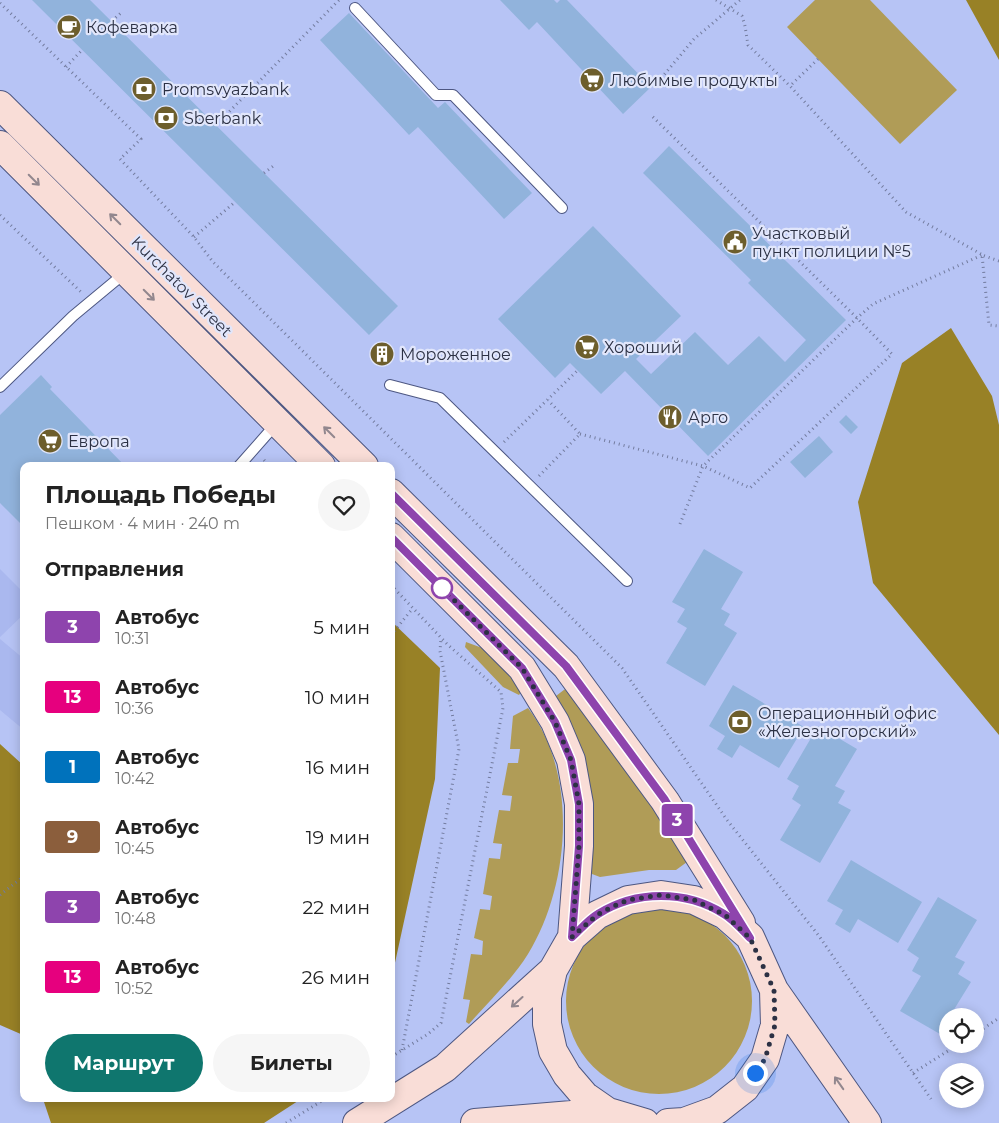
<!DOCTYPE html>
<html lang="ru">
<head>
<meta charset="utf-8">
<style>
  :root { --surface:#fff; --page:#f6f6f6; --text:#222; --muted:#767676; --accent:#0f766e }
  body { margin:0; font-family:Montserrat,sans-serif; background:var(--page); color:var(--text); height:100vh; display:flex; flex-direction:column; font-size:19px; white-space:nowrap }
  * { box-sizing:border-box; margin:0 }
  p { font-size:16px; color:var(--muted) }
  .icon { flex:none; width:28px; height:28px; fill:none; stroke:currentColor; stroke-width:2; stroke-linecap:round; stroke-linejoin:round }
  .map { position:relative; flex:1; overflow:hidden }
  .details { position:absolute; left:20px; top:462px; width:375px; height:640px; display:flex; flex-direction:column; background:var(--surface); border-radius:10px; box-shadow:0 2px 12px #0003 }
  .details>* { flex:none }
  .badge { padding:0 10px; border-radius:4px; font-size:18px; line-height:32px }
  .buttons { position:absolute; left:939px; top:1008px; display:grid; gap:10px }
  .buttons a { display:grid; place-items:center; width:45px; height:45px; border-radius:50%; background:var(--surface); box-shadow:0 2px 12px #0003; font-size:25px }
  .you { position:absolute; width:25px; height:25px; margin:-12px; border:4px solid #fff; border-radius:50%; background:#1a73e8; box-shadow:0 0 0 8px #1a73e833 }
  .map>.badge { position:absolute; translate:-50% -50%; box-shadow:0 0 0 2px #fff }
  h2 { padding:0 25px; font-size:19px; line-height:45px }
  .round { display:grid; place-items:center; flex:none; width:52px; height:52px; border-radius:26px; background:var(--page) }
  .head { display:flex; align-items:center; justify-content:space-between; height:85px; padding:0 25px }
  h1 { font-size:24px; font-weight:700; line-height:38px }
  .button { display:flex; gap:10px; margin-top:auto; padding:10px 25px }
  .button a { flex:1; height:58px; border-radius:30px; background:var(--accent); color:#fff; font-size:20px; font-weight:700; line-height:58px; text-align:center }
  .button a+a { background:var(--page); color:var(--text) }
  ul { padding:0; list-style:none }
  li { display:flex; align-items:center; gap:15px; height:70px; padding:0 25px }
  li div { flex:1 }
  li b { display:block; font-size:19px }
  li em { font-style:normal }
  li .badge { min-width:55px; font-weight:700; text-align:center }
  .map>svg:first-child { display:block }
  .built { fill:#aab8ef }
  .green { fill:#b09c57 }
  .forest { fill:#988126 }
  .building { fill:#91b3dc }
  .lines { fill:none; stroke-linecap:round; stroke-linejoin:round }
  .lane-casing { stroke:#4d5782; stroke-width:12 }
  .secondary-casing { stroke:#4d5782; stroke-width:30 }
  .path { stroke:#737c9f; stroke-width:3; stroke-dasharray:1 4; stroke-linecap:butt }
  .lane { stroke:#fff; stroke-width:10 }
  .secondary { stroke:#f9ddd7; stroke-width:28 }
  .oneway { stroke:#92878e }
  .line-casing { stroke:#fff; stroke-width:11 }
  .line { stroke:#8e44ad; stroke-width:8 }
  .walk { stroke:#2c3144; stroke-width:5; stroke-dasharray:0 9 }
  .stop-dot { fill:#fff; stroke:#8e44ad; stroke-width:2.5 }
  .labels { text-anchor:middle; stroke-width:4.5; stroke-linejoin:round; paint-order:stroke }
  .poi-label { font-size:16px; fill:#2c3144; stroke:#e1e6fb; text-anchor:start }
  .street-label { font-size:16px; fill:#2c3144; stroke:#e1e6fb }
</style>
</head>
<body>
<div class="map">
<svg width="999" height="1123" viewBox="0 0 999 1123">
  <rect width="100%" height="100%" fill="#b7c4f5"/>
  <path class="built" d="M0 569 24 593V614L0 637Z
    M0 639 24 659V730L0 710Z"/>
  <path class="green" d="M815 0H870L957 90 900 144 787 27Z
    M466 642 493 652 524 688 519 695 503 687 465 647Z
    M569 686 655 805 687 862 676 870H649L600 877 592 874 590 871 563 712 556 696Z
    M528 708C579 774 570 886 528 954 511 981 489 1001 469 1024L466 1022 470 1000 463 999 471 954 482 955 483 941 474 938 480 909 490 910 492 896 483 894 489 858 500 859 502 844 493 843 499 810 510 811 512 796 502 795 508 763H518L520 749H510L513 716Z
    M566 1001a93 93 0 1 1 186 0a93 93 0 1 1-186 0Z"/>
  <path class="forest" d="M966 0H999V60Z
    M951 328 992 396 999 425V735L873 583 858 502 902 363Z
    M391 621 440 668 435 779 391 981Z
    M0 744 24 766V1037L23 1035 0 1025Z
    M43 1099H301L264 1123H51Z"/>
  <path class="building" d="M32 0H90L398 306 369 335Z
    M500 0H554L557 3 560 0H567L651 87 623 114 537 22 529 30Z
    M349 13 438 108 445 102 532 193 504 219 418 127 409 135 320 40Z
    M669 146 846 320 708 456 625 371 601 394 570 363 555 378 498 319 593 226 681 316 636 359 651 374 695 332 728 365 759 336 785 362 806 340 748 283 751 280 643 173Z
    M382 349 387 355 382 360 376 354Z
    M41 375 52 387 50 389 125 466H24V527L0 503V415Z
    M846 415 858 427 851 434 839 422Z
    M819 436 833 452 805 478 790 462Z
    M704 549 743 572 721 609 730 614 724 625 737 633 705 686 666 663 687 628 677 622 685 609 672 602Z
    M733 685 804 727 779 768 740 745 732 758 717 749 725 736 709 726Z
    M818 726 857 749 835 786 845 791 838 803 851 810 820 863 780 840 801 805 792 799 799 786 787 779Z
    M851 860 922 902 898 943 858 919 850 933 835 924 843 910 827 901Z
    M938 897 977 920 955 957 965 962 958 974 971 982 950 1016H948V1021L940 1034 900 1011 921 976 912 971 919 958 907 950Z"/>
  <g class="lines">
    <defs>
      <path id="lane" d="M355 8 436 95H453L562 208
        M390 385 440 398 627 581
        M0 387 73 316 126 272
        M239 466 276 424"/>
      <path id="secondary" d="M0 105 364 466
        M0 145 321 466
        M391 493 566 666 665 801 741 923
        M391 537 522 668 555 722 571 760 579 804V846L572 937
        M774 990 867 1123
        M357 1123 445 1068 553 970
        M475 1123 608 1112
        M645 1123 608 1112 585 1096 567 1075 553 1051 547 1024V997L553 970 572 937 597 915 628 900 661 895 694 900 725 915 750 937 774 990 775 1025 765 1059 745 1088 717 1110 684 1122 668 1123"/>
    </defs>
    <use href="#lane" class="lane-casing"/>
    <use href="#secondary" class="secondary-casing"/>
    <path class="path" d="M716 0 742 16 745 26 748 45 790 86
      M0 3 141 139 120 159 194 237 213 262 622 668 727 820 819 936 931 1099
      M112 21 123 11
      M818 59 790 86 906 212 981 254
      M66 67 82 50
      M658 82 694 39 740 0
      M226 115 339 0
      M264 173 276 164
      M0 215 81 292
      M194 237 235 202
      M999 261 982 255 989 325 999 326
      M580 434 703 466 750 488 892 354 857 318 652 116
      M504 442 578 370
      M264 460 269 466
      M539 476 580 434 548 400
      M680 524 703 466 857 318 873 304 982 255
      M391 585 447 644 501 692 503 708 441 1023 428 1034 391 1057
      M391 635 413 608
      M0 895 24 876
      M975 1034 999 1018
      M402 1050 459 749 440 651 441 638
      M913 1073 959 1044
      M286 1123 325 1099"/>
    <use href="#lane" class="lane"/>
    <use href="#secondary" class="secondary"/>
  </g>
  <defs><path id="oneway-shaft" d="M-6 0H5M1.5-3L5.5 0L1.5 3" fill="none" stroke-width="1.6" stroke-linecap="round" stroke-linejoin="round" transform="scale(1.25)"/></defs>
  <g class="oneway">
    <use href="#oneway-shaft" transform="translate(34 180) rotate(45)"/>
    <use href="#oneway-shaft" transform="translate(115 219) rotate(-135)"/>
    <use href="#oneway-shaft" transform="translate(149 295) rotate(45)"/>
    <use href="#oneway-shaft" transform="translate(329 432) rotate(-135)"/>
    <use href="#oneway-shaft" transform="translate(517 1002) rotate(138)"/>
    <use href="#oneway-shaft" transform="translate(839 1083) rotate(-125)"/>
  </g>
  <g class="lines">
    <defs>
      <path id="line" d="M391 493 566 666 665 800 750 938C742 930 734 920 724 914 686 890 636 890 598 914 588 920 580 930 572 937L579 846V804L571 760 555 722 522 668 391 537"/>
    </defs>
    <use href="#line" class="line-casing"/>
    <use href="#line" class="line"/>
    <path class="walk" d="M442 588 522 668 555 722 571 760 579 804V846L572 937 597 915 612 907 628 900 661 895 694 900 725 915 750 938 774 990 775 1025 765 1059 755 1073"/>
  </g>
  <defs>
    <symbol id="cafe-disc" viewBox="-11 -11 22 22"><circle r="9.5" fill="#6d5e2c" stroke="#e1e6fb"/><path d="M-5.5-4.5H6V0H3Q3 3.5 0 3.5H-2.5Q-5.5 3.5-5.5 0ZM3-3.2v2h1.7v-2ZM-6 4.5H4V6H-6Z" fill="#fff"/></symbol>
    <symbol id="supermarket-disc" viewBox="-11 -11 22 22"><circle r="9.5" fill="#6d5e2c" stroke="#e1e6fb"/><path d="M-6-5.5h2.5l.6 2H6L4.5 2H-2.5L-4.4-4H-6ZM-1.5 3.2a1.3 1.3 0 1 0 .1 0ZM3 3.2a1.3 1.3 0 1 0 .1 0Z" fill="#fff"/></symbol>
    <symbol id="bank-disc" viewBox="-11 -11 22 22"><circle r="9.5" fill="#6d5e2c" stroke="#e1e6fb"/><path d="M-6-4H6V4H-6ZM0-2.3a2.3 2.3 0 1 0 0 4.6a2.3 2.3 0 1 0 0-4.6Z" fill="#fff"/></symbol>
    <symbol id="civic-disc" viewBox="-11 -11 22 22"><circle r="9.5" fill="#6d5e2c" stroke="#e1e6fb"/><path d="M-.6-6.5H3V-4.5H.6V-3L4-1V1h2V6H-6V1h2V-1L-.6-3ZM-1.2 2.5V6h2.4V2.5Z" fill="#fff"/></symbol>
    <symbol id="building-disc" viewBox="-11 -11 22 22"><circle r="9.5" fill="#6d5e2c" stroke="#e1e6fb"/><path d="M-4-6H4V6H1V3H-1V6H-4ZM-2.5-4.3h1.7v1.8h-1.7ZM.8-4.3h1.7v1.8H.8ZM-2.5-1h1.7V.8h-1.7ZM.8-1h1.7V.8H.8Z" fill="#fff"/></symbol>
    <symbol id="restaurant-disc" viewBox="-11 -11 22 22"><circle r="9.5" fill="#6d5e2c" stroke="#e1e6fb"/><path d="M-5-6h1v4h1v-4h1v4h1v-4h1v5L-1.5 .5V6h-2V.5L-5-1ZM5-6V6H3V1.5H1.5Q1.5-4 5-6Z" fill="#fff"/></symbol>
  </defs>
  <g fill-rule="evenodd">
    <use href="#cafe-disc" x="55" y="13" width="28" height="28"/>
    <use href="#supermarket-disc" x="578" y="66" width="28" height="28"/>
    <use href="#bank-disc" x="130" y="75" width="28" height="28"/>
    <use href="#bank-disc" x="152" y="104" width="28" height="28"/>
    <use href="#civic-disc" x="721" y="228" width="28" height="28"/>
    <use href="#supermarket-disc" x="573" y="333" width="28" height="28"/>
    <use href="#building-disc" x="368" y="340" width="28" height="28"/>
    <use href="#restaurant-disc" x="656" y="403" width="28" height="28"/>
    <use href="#supermarket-disc" x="36" y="427" width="28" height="28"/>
    <use href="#bank-disc" x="726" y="708" width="28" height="28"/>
  </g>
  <circle class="stop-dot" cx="442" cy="588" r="10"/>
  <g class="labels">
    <g class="poi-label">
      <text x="86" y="33">Кофеварка</text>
      <text x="610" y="86">Любимые продукты</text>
      <text x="162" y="95">Promsvyazbank</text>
      <text x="184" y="124">Sberbank</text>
      <text x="752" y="239">Участковый<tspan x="752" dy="18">пункт полиции №5</tspan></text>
      <text x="604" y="353">Хороший</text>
      <text x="400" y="360">Мороженное</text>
      <text x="688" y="423">Арго</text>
      <text x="68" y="447">Европа</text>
      <text x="758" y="719">Операционный офис<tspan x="758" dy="18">«Железногорский»</tspan></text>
    </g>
    <g class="street-label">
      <text transform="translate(182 286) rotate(45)" y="6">Kurchatov Street</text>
    </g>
  </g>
</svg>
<div class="buttons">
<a><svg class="icon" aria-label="locate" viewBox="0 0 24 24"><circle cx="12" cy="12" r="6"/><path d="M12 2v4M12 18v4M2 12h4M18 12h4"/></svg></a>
<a><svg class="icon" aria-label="layers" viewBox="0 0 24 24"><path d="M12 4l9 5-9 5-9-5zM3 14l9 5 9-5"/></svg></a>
</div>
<div class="you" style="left:755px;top:1073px"></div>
<b class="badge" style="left:677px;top:820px;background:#8e44ad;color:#fff">3</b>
<section class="details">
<div class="head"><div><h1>Площадь Победы</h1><p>Пешком · 4 мин · 240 m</p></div><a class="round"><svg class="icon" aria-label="heart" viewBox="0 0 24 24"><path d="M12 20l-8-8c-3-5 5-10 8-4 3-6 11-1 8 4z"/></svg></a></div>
<h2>Отправления</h2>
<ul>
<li><span class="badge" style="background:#8e44ad;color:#fff">3</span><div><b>Автобус</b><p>10:31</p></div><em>5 мин</em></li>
<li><span class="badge" style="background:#e6007e;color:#fff">13</span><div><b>Автобус</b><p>10:36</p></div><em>10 мин</em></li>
<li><span class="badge" style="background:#0072bc;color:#fff">1</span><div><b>Автобус</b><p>10:42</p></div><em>16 мин</em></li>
<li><span class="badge" style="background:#8b5e3c;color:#fff">9</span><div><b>Автобус</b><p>10:45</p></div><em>19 мин</em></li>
<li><span class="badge" style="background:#8e44ad;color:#fff">3</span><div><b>Автобус</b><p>10:48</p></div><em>22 мин</em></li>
<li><span class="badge" style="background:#e6007e;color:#fff">13</span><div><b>Автобус</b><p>10:52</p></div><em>26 мин</em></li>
</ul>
<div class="button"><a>Маршрут</a><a>Билеты</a></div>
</section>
</div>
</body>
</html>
